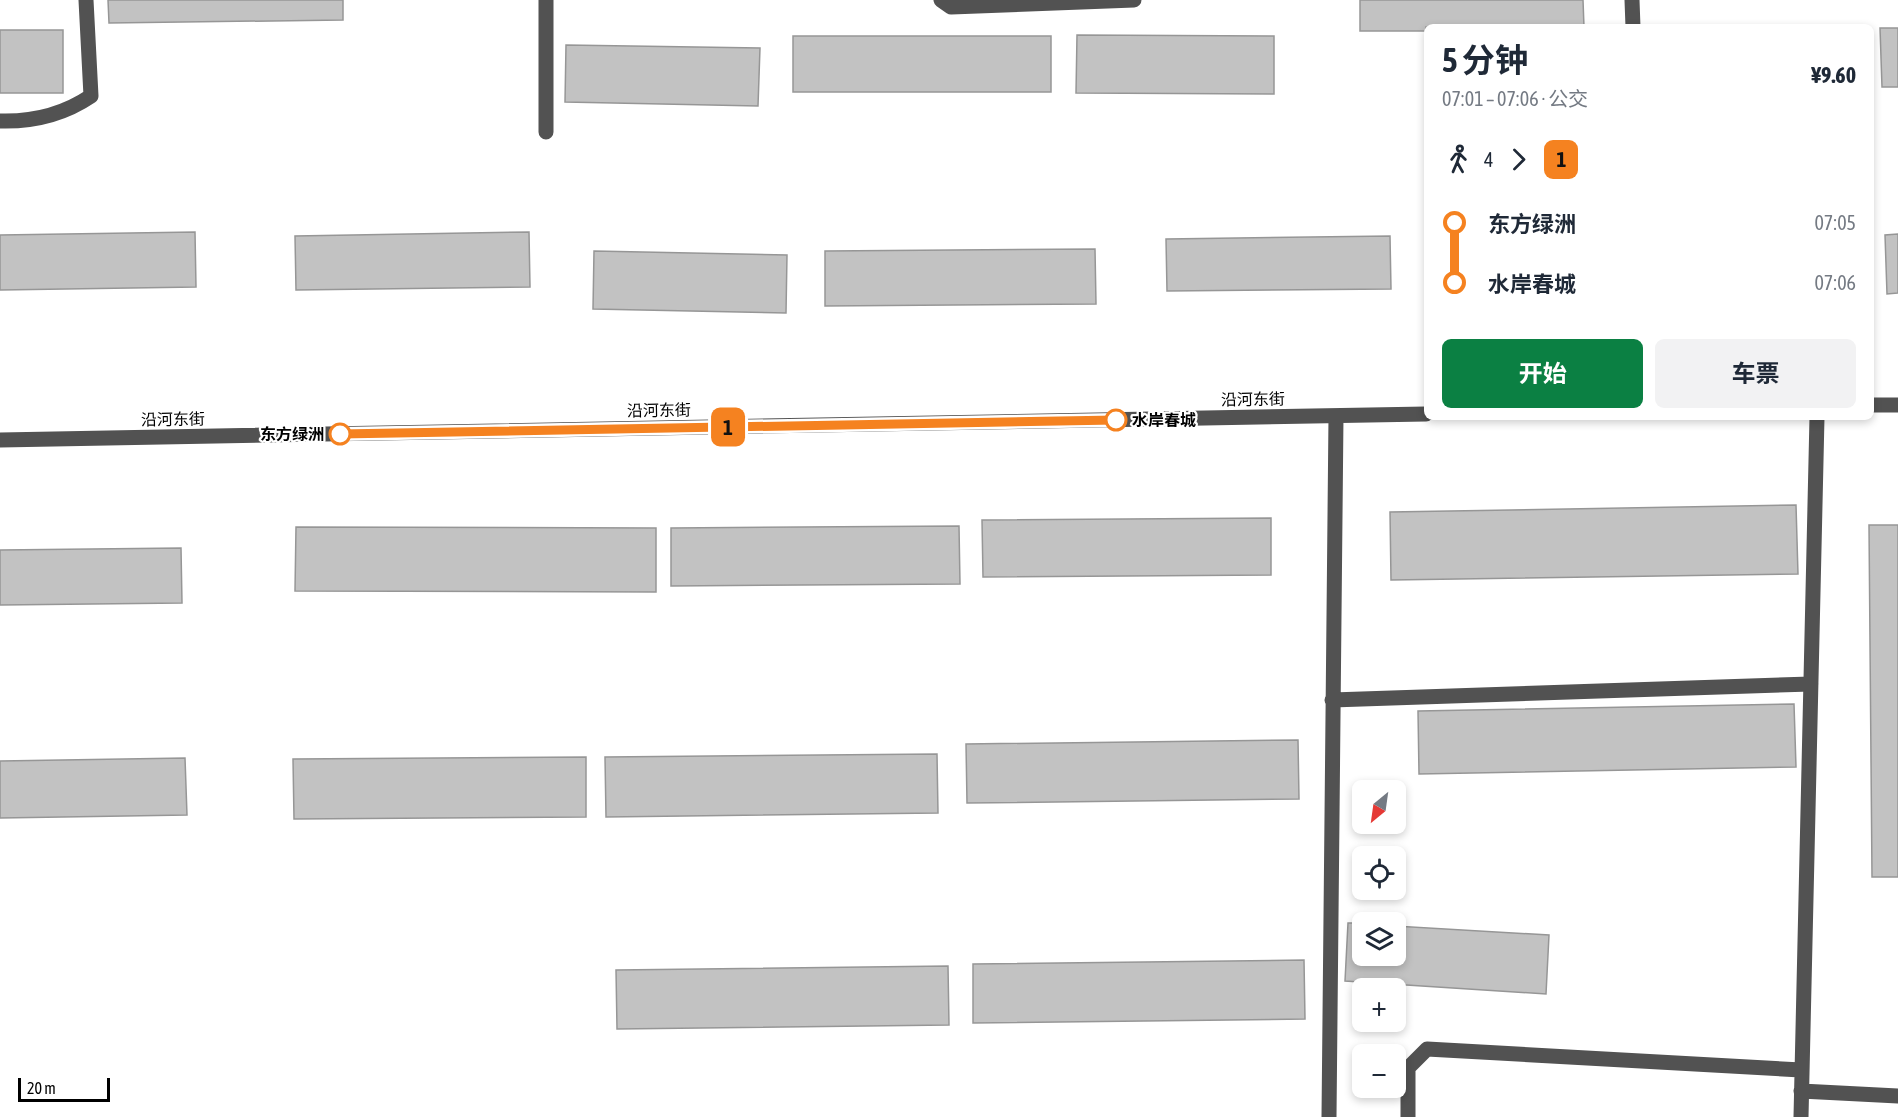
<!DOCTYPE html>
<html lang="zh">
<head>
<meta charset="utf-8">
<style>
  :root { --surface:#fff; --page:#f2f2f3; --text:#1f2937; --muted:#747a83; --accent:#0b8043 }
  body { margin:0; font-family:"Asap Condensed","Noto Sans SC",sans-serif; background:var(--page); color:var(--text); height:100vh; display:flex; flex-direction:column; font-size:22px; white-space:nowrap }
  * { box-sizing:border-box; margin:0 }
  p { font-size:20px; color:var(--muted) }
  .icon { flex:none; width:33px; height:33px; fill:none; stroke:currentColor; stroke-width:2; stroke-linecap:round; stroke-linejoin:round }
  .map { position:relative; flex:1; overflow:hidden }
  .details { position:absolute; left:1424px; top:24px; width:450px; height:396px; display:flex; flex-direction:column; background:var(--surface); border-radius:9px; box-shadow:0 3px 9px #0003 }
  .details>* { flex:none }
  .badge { padding:0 12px; border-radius:9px; font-size:21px; line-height:39px }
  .needle { width:39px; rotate:209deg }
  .controls { position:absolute; left:1352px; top:780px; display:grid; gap:12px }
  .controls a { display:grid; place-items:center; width:54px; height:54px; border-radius:9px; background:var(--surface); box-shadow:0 3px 9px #0003; font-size:30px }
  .scale { position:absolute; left:18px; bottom:15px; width:92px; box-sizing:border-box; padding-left:6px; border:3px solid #000; border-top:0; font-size:16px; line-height:21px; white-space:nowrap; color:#000; -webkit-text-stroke:4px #fff; paint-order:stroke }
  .map>.badge { position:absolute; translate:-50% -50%; box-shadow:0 0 0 3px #fff }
  .legs { display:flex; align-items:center; gap:9px; height:66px; padding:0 18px; font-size:20px }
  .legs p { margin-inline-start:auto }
  .headline { display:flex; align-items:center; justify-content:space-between; height:102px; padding:0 18px }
  h1 { font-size:33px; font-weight:700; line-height:45px }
  .primary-button { display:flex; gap:12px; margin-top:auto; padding:12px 18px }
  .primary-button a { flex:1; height:69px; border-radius:9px; background:var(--accent); color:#fff; font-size:24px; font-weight:700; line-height:69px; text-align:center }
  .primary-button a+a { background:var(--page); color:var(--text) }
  ul { padding:0 18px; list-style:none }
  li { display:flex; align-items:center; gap:21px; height:60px; font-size:22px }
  li i { display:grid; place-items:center; width:9px; height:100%; margin:0 8px; background:currentColor }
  li i::after { content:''; width:15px; height:15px; margin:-8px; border:4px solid; border-radius:50%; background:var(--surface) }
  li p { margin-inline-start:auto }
  li:first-child i { background:linear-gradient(#0000 50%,currentColor 0) }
  li:last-child i { background:linear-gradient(currentColor 50%,#0000 0) }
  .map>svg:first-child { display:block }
  .building { fill:#c2c2c2; stroke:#969696; stroke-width:1.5 }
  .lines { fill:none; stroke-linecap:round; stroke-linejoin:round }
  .minor { stroke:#525252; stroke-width:15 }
  .line-1-casing { stroke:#fff; stroke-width:14 }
  .line-1 { stroke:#f58220; stroke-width:9 }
  .stop-1-dot { fill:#fff; stroke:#f58220; stroke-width:3 }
  .labels { text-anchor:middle; stroke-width:4.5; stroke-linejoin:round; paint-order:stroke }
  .street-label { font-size:16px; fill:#000; stroke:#fff }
  .stop-label { font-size:16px; font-weight:bold; fill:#000; stroke:#fff; text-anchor:start }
</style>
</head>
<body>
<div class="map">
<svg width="1898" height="1117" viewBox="0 0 1898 1117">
  <rect width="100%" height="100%" fill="#fff"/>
  <path class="building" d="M108 0H343V20L109 23Z
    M1360 0H1583L1584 27H1426V31H1360Z
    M1648 26 1830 27H1648Z
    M1880 28H1898V87H1882Z
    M0 30H63V93H0Z
    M1077 35 1274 36V94L1076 93Z
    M793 36H1051V92H793Z
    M566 45 760 48 758 106 565 102Z
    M195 232 196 287 0 290V235Z
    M529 232 530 287 296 290 295 236Z
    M1898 234V293L1887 294 1885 235Z
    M1390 236 1391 289 1167 291 1166 239Z
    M1095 249 1096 304 825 306V251Z
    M594 251 787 255 786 313 593 309Z
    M1796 505 1798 574 1391 580 1390 512Z
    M1271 518V575L983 577 982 520Z
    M1869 525H1898V877H1872Z
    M959 526 960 584 671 586V528Z
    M296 527 656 528V592L295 591Z
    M181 548 182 603 0 605V550Z
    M1794 704 1796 767 1419 774 1418 711Z
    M1298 740 1299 799 967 803 966 744Z
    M937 754 938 813 606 817 605 757Z
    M586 757V817L294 819 293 759Z
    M185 758 187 815 0 818V761Z
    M1348 923H1362V956H1395V926L1549 935 1546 994 1345 981Z
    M1304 960 1305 1019 973 1023V964Z
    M948 966 949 1025 617 1029 616 970Z"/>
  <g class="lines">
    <path class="minor" d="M941 0 951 7 1134 0
      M1632 0 1633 27
      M0 121C34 122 63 115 91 96L86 0
      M546 132V0
      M1870 405H1898
      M0 440 1426 414
      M1332 700 1811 684
      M1801 1091 1898 1096
      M1329 1117 1336 416
      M1408 1117V1068L1427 1049 1801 1070
      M1801 1117 1817 417"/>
  </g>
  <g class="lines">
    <defs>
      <path id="line-1" d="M340 434 1116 420"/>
    </defs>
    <use href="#line-1" class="line-1-casing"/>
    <use href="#line-1" class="line-1"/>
  </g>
  <g class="stop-1-dot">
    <circle cx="1116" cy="420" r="10"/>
    <circle cx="340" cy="434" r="10"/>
  </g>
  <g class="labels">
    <g class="street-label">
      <text transform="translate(1253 399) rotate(-1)" y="6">沿河东街</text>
      <text transform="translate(659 410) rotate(-1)" y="6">沿河东街</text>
      <text transform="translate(173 419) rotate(-1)" y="6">沿河东街</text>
    </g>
    <g class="stop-label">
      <text x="1132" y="426">水岸春城</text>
      <text x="324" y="440" text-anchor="end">东方绿洲</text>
    </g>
  </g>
</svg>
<div class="controls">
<a><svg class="needle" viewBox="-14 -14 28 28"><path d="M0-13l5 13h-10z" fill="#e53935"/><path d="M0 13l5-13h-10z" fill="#747a83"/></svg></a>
<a><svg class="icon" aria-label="locate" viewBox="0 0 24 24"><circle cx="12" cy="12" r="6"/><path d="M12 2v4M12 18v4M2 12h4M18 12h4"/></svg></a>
<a><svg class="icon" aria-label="layers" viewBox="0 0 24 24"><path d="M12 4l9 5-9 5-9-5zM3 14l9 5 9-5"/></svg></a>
<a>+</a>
<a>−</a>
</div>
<div class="scale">20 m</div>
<b class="badge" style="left:728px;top:427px;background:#f58220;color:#111">1</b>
<section class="details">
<div class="headline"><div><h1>5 分钟</h1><p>07:01 – 07:06 · 公交</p></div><b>¥9.60</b></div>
<div class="legs"><svg class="icon" aria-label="walk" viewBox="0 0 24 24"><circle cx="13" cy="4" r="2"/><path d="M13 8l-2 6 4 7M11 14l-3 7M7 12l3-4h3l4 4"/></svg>4<svg class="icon" aria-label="forward" viewBox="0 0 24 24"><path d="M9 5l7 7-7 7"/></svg><b class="badge" style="background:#f58220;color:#111">1</b></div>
<ul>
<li><i style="color:#f58220"></i><b>东方绿洲</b><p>07:05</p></li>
<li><i style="color:#f58220"></i><b>水岸春城</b><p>07:06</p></li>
</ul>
<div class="primary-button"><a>开始</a><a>车票</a></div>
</section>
</div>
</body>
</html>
